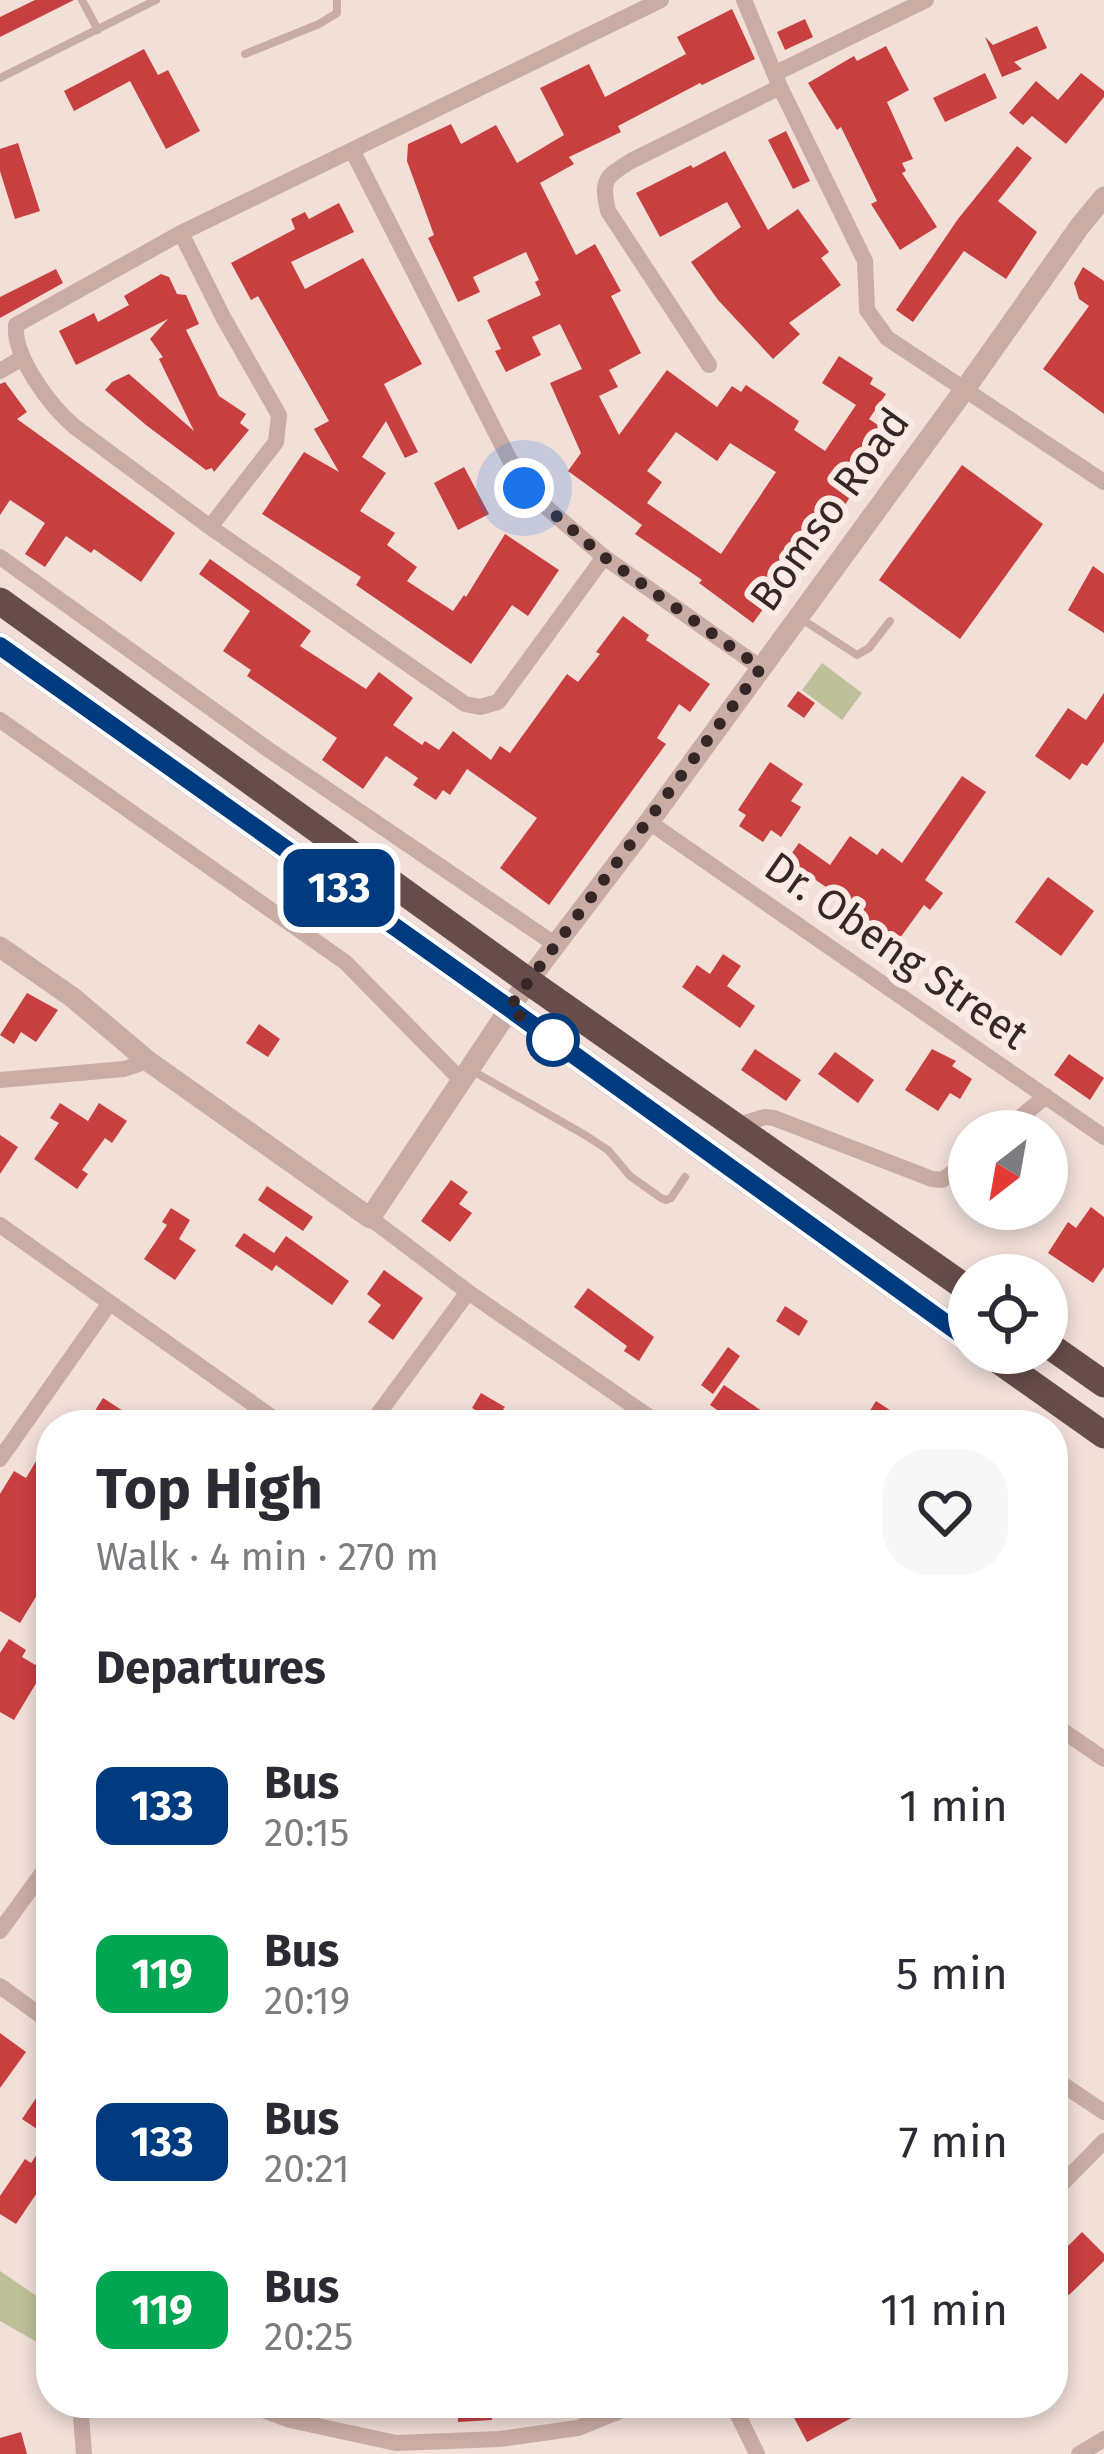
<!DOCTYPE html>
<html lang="en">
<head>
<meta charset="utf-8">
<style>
  :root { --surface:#fff; --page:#f7f7f7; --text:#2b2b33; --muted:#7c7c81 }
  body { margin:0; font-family:"Fira Sans",sans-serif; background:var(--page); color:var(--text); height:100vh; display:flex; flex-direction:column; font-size:45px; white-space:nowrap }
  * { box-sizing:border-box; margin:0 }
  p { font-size:39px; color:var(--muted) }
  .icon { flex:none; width:66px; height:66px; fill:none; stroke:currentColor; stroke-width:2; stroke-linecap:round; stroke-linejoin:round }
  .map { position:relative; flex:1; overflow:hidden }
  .panel { position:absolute; left:36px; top:1410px; width:1032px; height:1008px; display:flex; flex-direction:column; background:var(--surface); border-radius:48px; box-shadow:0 6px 18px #0003 }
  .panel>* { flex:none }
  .badge { padding:0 24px; border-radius:18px; font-size:42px; line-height:78px }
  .needle { width:78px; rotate:211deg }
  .controls { position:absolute; left:948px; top:1110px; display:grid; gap:24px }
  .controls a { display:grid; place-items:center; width:120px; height:120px; border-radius:50%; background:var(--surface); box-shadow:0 6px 18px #0003; font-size:60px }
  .you { position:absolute; width:60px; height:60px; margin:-30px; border:9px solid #fff; border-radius:50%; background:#1a73e8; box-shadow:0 0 0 18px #1a73e833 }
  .map>.badge { position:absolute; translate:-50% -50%; box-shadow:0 0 0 6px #fff }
  h2 { padding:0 60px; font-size:45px; line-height:108px }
  .round { display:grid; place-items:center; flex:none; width:126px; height:126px; border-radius:48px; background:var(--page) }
  .headline { display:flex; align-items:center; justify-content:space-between; height:204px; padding:0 60px }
  h1 { font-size:57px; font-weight:700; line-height:90px }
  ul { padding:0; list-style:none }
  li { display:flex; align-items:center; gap:36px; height:168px; padding:0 60px }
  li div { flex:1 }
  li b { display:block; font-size:45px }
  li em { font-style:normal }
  li .badge { min-width:132px; font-weight:700; text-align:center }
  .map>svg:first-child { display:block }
  .green { fill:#bdc098 }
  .building { fill:#c83f40; fill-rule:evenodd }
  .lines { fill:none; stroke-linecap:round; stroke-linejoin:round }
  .service { stroke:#c9aca4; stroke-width:8 }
  .minor { stroke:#c9aca4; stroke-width:16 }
  .tertiary { stroke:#c9aca4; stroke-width:21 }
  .trunk { stroke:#664c4a; stroke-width:27 }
  .line-casing { stroke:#fff; stroke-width:27 }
  .line { stroke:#003b80; stroke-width:18 }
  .walk { stroke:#352726; stroke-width:12; stroke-dasharray:0 21.6 }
  .stop-dot { fill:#fff; stroke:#003b80; stroke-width:6 }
  .labels { text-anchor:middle; stroke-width:12; stroke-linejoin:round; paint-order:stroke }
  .street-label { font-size:42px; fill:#352726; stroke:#f9eae4 }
</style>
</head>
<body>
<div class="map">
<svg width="1104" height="2454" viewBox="0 0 1104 2454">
  <rect width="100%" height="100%" fill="#f1dfd8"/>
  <path class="green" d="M822 663 862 693 842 720 802 690Z
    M0 2271 51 2306V2347L44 2346 0 2321Z"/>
  <path class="building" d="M35 0H74L0 37V17Z
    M732 9 755 59 702 85 700 83 618 126 621 132 569 157 574 164 540 183 576 255 595 244 621 291 611 296 641 353 609 370 618 387 599 396 619 435 667 370 717 407 732 386 741 392 746 385 799 421 794 430 825 451 856 405 822 383 839 356 873 378 870 384 886 394 869 419 890 433 838 516 803 565 798 561 753 623 699 583 702 580 635 534 642 525 568 471 581 453 550 383 582 369 560 324 532 337 541 355 506 372 495 351 501 349 487 320 541 295 535 282 539 280 526 252 473 277 480 292 458 302 428 238 434 235 407 161 408 144 451 124 461 144 496 125 517 163 564 135 540 88 589 64 605 97 686 54 677 37ZM676 432 717 461 730 443 776 472 721 554 647 503 662 482 647 471Z
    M805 19 813 37 785 50 777 32Z
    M1037 26 1047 48 1014 62 1022 69 1002 77 985 37 993 45Z
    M886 46 909 90 887 102 913 159 902 163 906 171 902 173 937 227 900 250 871 204 877 201 841 127 837 130 808 83 854 56 857 61Z
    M144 49 158 75 168 70 200 131 166 149 130 81 74 111 64 91Z
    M985 73 997 98 945 122 933 98Z
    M1081 73 1104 91V97L1066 144 1032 116 1023 125 1009 113 1036 81 1058 100Z
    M786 131 810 181 793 189 768 140Z
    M18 143 40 211 15 219 0 171V149Z
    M1017 146 1032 158 998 201 1037 232 1006 279 964 251 913 322 896 310 958 219Z
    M725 151 768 230 798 209 829 252 821 258 841 285 789 323 800 334 773 359 718 300 691 262 741 227 727 202 660 237 636 193 691 165 693 168Z
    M339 203 354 232 291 262 305 289 363 258 422 364 384 384 418 452 405 458 386 421 362 457 386 473 360 511 395 533 387 545 417 567 407 581 453 611 464 595 466 597 505 534 559 570 528 616 512 605 471 664 356 585 361 577 262 514 304 452 339 472 314 429 329 421 258 296 251 300 231 263 295 229 291 219 305 212 309 219Z
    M1083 267 1104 281V414L1043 369 1089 306 1079 299 1074 283Z
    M56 269 63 283 0 318V297Z
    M161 274 169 277 177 294 186 295 199 324 186 330 219 396 246 414 240 423 249 430 214 472 212 468 206 470 146 425 105 390 112 382 129 374 194 431 159 359 163 357 150 339 168 319 76 365 59 331 94 313 98 322 129 305 124 296Z
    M5 382 27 412 17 419 175 533 141 582 94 549 91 553 66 536 45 567 25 554 45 523 10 500 0 515V384Z
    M962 465 1043 524 960 639 879 580Z
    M464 467 489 514 458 530 434 483Z
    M210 559 311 631 300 646 366 689 379 672 413 698 393 725 422 745 425 741 439 750 453 731 491 760 500 746 510 753 567 674 578 682 600 654 596 652 623 616 649 635 646 640 710 684 690 712 679 704 657 738 666 744 549 905 500 868 537 818 467 769 450 795 443 790 436 800 413 785 418 778 386 756 363 789 322 760 337 738 247 676 251 670 223 651 250 611 199 574Z
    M1093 566 1104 574V633L1068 610Z
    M798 691 815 703 804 718 787 706Z
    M1104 693V742L1087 766 1082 763 1070 780 1035 756 1068 708 1086 720Z
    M770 762 803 784 791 801 801 807 781 837 771 830 763 842 739 826 746 815 738 810Z
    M962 776 986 792 925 880 943 893 930 910 924 905 897 942 847 906 849 903 787 860 799 843 830 865 850 836 877 855 882 848 902 863Z
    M1048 877 1094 911 1061 956 1015 922Z
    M723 954 741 966 727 986 755 1006 740 1028 682 987 697 965 710 974Z
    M27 993 58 1010 36 1042 21 1032 14 1044 0 1035Z
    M259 1024 280 1039 268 1057 246 1043Z
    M755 1049 801 1080 786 1101 741 1070Z
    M932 1049 956 1061 952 1066 972 1079 960 1099 950 1093 938 1111 905 1090Z
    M835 1052 874 1080 858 1103 818 1074Z
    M1069 1054 1104 1078 1090 1100 1054 1075Z
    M60 1103 88 1121 99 1103 127 1121 112 1143 105 1138 82 1170 88 1174 77 1189 34 1159 59 1123 50 1118Z
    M0 1135 18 1147 0 1174Z
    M451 1180 468 1192 459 1204 472 1213 450 1242 421 1221Z
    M267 1186 313 1217 303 1231 258 1200Z
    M1091 1207 1104 1217V1267L1093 1283 1048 1253 1068 1222 1076 1228Z
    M171 1208 190 1220 179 1239 196 1250 175 1280 144 1259 167 1225 162 1222Z
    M244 1233 274 1253 286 1236 349 1281 332 1305 276 1265 272 1271 235 1246Z
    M384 1270 423 1298 393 1340 368 1322 381 1305 367 1294Z
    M588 1288 654 1337 639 1361 624 1351 627 1346 574 1307Z
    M785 1306 808 1321 799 1336 776 1321Z
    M728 1347 740 1356 713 1394 701 1385Z
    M724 1385 782 1425H739L710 1405Z
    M481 1393 505 1407 503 1409 530 1425H501L472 1408Z
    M103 1398 145 1425H86Z
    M876 1401 913 1425H861Z
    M51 1436V1572L20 1623 0 1611V1494L14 1471 26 1478Z
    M9 1639 26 1650 22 1657 44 1670 14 1720 0 1712V1653Z
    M0 2033 26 2052 0 2088Z
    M51 2076V2172L16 2224 0 2214V2196L25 2159 31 2163 49 2137 22 2119Z
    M1082 2232 1104 2254V2261L1069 2295 1053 2278V2261Z
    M467 2403H491L492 2420 458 2422 457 2404Z
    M800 2403H879L807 2442 792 2414 803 2408Z
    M21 2432 27 2454H0V2438Z"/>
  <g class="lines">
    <path class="service" d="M82 0 98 30
      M245 54 319 24 337 13V0
      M0 78 156 0
      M803 620 857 655 869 648 890 621
      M471 1070 585 1135 608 1150 630 1176 661 1198 666 1200 671 1198 685 1177"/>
    <path class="minor" d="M744 0 780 87 865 261 867 310 887 338 1104 482
      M776 73 926 0
      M352 150 524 488 604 557 761 668
      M181 233 223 317 279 415 276 442 210 527
      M709 365 608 211C601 180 605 177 631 161L780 87
      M0 371 22 358
      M0 557 269 750 556 945
      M604 557 498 702 480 707 465 704 210 527 75 427C51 407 13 357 16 325L181 233 661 0
      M0 720 345 962 462 1081
      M649 822 1104 1137
      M0 1080 124 1069 148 1061
      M735 1126 765 1117 774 1118 932 1179 942 1180 969 1161
      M1004 1131 1046 1096
      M370 1218 468 1292 661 1425
      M0 1225 283 1425
      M370 1425 468 1292
      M0 1459 109 1304
      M1053 1724 1104 1759
      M0 1931 51 1861
      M0 1986 51 2023
      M1053 2078 1104 2112
      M1053 2193 1104 2141
      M80 2403 84 2454
      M245 2403 290 2420 396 2443 500 2439 578 2428 639 2403
      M732 2403 757 2454
      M1079 2454 1104 2439"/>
    <path class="tertiary" d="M0 947 72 997 148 1061 370 1218 528 981 649 822 965 389 1080 226 1104 197"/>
    <path class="trunk" d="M0 601 528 981 969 1290
      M0 646 509 1008 969 1340
      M1047 1344 1104 1384
      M988 1353 1104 1435"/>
  </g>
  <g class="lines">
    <defs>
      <path id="line" d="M0 646 509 1008 969 1340"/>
    </defs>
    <use href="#line" class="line-casing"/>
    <use href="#line" class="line"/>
    <path class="walk" d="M524 488 604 557 761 668 509 1008 553 1040"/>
  </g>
  <circle class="stop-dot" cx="553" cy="1040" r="24"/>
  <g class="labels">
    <g class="street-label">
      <text transform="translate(829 509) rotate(-54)" y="15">Bomso Road</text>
      <text transform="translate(897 950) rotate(35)" y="15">Dr. Obeng Street</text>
    </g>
  </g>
</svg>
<div class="controls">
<a><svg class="needle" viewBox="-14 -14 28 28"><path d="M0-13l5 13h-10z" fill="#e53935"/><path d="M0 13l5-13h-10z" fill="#7c7c81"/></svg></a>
<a><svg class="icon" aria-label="locate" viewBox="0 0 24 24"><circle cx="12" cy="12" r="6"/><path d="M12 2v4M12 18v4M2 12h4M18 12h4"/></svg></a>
</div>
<div class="you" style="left:524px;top:488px"></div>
<b class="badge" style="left:339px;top:888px;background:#003b80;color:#fff">133</b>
<section class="panel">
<div class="headline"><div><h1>Top High</h1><p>Walk · 4 min · 270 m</p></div><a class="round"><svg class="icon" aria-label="heart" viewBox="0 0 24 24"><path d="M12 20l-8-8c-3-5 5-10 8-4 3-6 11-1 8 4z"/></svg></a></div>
<h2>Departures</h2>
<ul>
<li><span class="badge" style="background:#003b80;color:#fff">133</span><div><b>Bus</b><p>20:15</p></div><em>1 min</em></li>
<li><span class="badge" style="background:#00a651;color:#fff">119</span><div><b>Bus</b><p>20:19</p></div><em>5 min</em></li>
<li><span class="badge" style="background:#003b80;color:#fff">133</span><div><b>Bus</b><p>20:21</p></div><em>7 min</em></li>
<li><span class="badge" style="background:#00a651;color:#fff">119</span><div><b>Bus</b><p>20:25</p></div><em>11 min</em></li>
</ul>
</section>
</div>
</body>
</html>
